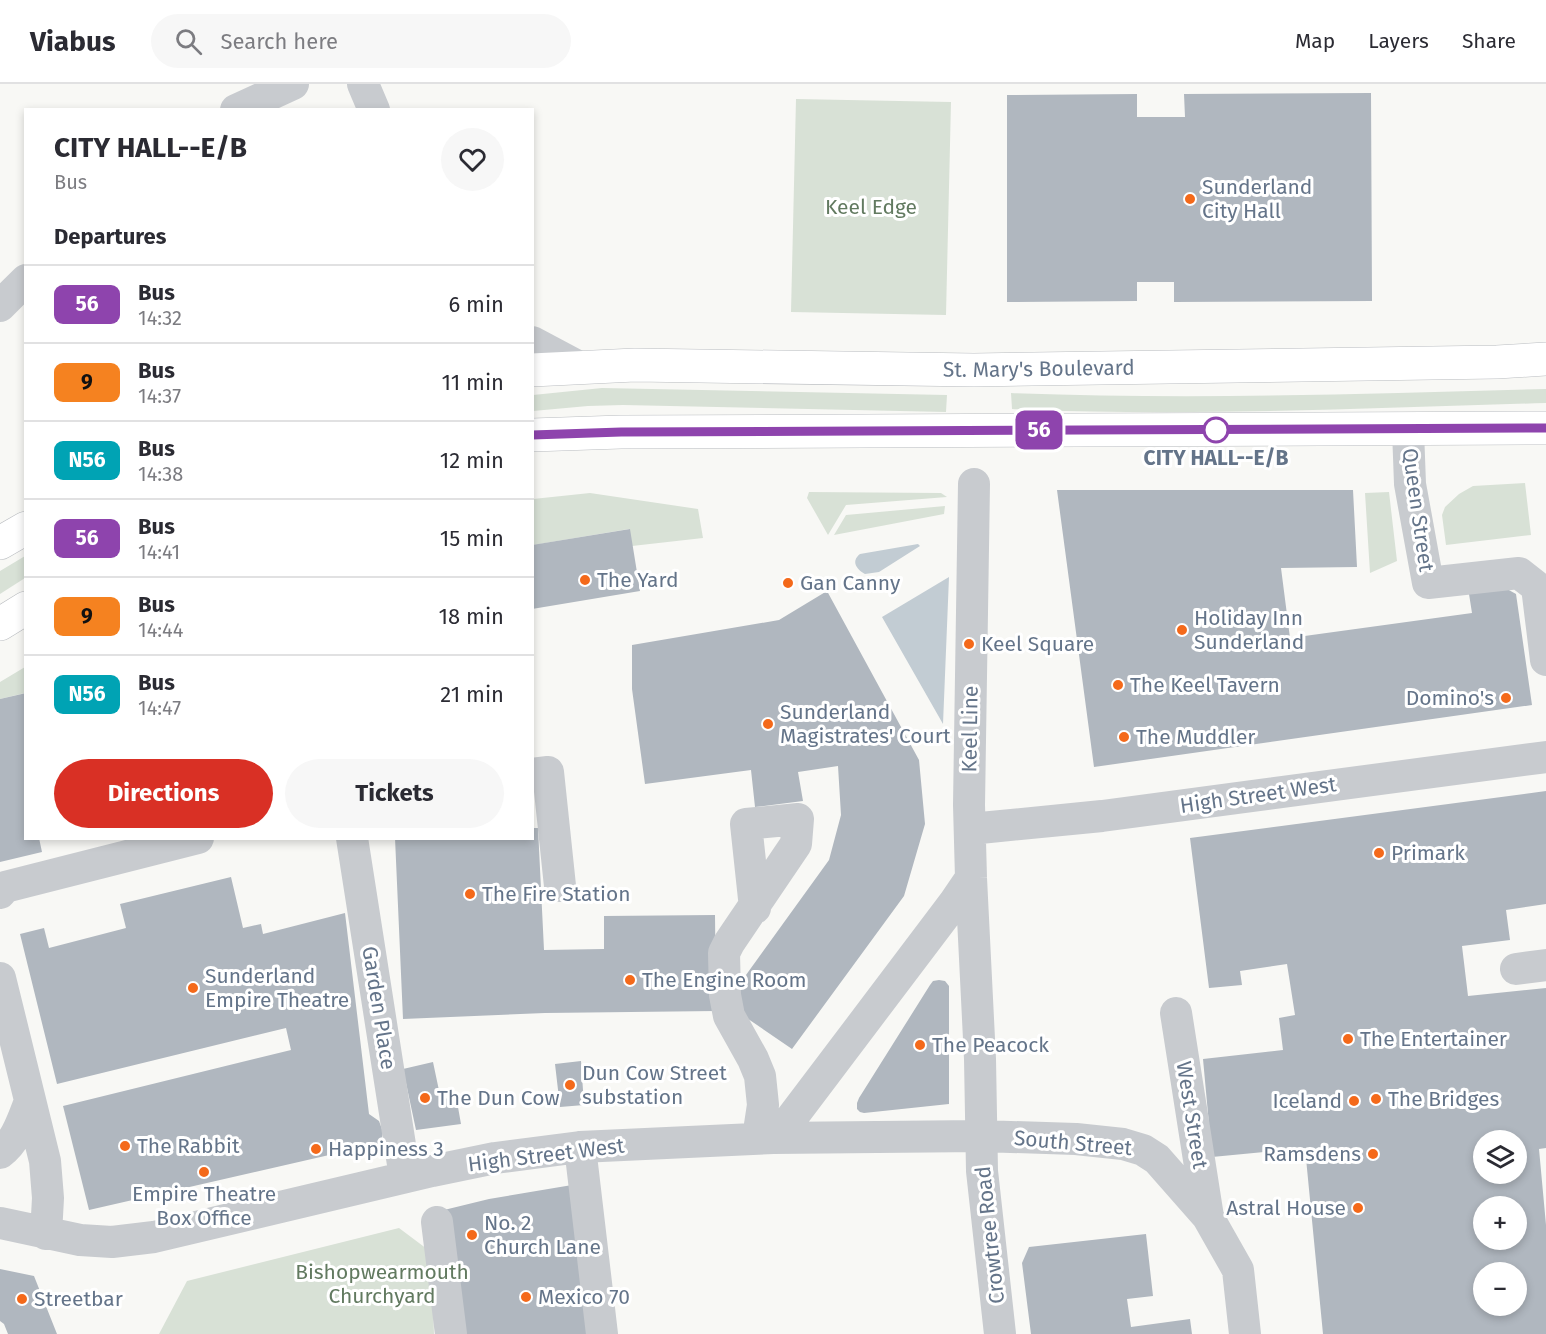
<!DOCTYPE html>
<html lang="en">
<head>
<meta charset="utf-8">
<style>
  :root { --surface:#fff; --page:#f7f7f7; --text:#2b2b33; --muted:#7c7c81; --line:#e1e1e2; --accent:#d93025 }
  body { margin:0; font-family:"Fira Sans",sans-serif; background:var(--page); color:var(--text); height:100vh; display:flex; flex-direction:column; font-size:22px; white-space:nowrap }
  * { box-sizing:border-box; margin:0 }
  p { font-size:20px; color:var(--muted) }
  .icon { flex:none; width:33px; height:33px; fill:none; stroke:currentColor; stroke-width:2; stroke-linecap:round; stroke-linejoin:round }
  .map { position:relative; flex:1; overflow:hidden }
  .drawer { position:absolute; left:24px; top:24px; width:510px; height:732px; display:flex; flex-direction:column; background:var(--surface); border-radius:0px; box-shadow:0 3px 9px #0003 }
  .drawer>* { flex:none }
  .badge { padding:0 12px; border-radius:9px; font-size:21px; line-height:39px }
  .buttons { position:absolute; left:1473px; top:1046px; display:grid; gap:12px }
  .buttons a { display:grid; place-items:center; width:54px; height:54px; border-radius:50%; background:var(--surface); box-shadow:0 3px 9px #0003; font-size:30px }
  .map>.badge { position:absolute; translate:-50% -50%; box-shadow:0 0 0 3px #fff }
  h2 { padding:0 30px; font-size:22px; line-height:54px }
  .round { display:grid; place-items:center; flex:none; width:63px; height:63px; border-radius:32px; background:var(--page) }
  .headline { display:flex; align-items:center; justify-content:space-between; height:102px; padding:0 30px }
  h1 { font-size:28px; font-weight:700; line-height:45px }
  .cta { display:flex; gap:12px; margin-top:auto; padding:12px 30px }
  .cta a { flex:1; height:69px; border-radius:36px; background:var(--accent); color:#fff; font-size:24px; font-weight:700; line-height:69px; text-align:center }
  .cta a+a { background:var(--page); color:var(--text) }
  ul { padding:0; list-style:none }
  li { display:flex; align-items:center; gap:18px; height:78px; padding:0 30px; border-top:2px solid var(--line) }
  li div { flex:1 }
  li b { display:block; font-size:22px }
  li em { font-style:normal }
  li .badge { min-width:66px; font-weight:700; text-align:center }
  header { display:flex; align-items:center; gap:36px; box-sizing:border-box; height:84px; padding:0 30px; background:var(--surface); border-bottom:2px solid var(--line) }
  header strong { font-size:28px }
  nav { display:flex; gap:33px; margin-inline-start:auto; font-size:21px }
  .search { width:420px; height:54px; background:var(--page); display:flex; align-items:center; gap:15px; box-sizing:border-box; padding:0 21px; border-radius:33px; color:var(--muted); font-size:22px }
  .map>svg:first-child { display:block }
  .green { fill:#d8e1d6 }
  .water { fill:#c2ccd3 }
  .building { fill:#b0b7bf; fill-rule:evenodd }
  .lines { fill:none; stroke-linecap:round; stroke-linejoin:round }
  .highway-casing { stroke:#babdc1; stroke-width:34 }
  .minor { stroke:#c8cbcf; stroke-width:32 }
  .highway { stroke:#fff; stroke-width:33 }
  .line-casing { stroke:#fff; stroke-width:14 }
  .line { stroke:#8e44ad; stroke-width:9 }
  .poi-dot { fill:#f4691a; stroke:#fff; stroke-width:2 }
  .stop-dot { fill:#fff; stroke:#8e44ad; stroke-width:3 }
  .labels { text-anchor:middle; stroke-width:6; stroke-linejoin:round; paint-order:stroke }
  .poi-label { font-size:21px; fill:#647489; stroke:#fff; text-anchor:start }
  .park-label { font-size:21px; fill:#627a60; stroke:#fff }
  .street-label { font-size:21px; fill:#647489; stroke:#fff }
  .stop-label { font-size:21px; font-weight:bold; fill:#647489; stroke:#fff }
</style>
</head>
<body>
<header>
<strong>Viabus</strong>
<div class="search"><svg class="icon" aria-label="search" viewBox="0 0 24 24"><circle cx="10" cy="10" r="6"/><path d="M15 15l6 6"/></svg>Search here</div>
<nav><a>Map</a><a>Layers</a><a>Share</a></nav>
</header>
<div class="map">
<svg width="1546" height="1250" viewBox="0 0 1546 1250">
  <rect width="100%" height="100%" fill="#f8f8f5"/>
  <path class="green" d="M796 15 951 18 946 231 791 228Z
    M602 304 947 311 946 328 623 321 588 322 533 327V311Z
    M1546 305V319C1368 324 1190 333 1012 325L1011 309C1190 316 1368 310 1546 305Z
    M1525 399 1531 451 1446 461 1442 431 1445 423 1459 410 1473 402Z
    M809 408 941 409 947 413 846 421 828 451 807 414Z
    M1389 408 1397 477 1370 489 1365 409Z
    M590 409 698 425 703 454 632 462 629 445 533 461V415Z
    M945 422 944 430 834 451 846 431Z
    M25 472V494L0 510V487Z
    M25 583V609L0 615V598Z
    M399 1144 431 1168 434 1250H159L187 1197Z"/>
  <path class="water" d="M918 460 920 462 879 488 865 490C856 485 851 477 860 470Z
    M949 493 943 640 882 533Z"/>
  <path class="building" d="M1371 9 1372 217 1174 218V198H1137V217L1007 218V11L1137 10V33H1185L1184 10Z
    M1057 406H1353L1357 483 1281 484 1290 554 1472 529 1469 510 1507 505 1516 510 1532 621 1094 683Z
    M630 445 640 507 532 525V461Z
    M827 507 919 676 925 740 904 812 792 965 735 926 733 909 829 776 841 731 838 682 798 688 803 717 755 723 751 686 645 700 632 605V561L779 536Z
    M26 609V754H39L42 768 0 778V615Z
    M1546 707V820L1506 826 1510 856 1462 862 1468 912 1546 904V1064L1539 1065 1546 1141V1250H1323L1305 1064 1212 1073 1203 975 1283 966 1279 934 1295 931 1287 880 1240 887 1242 901 1209 904 1190 754ZM1484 1056H1516V1089H1484ZM1484 1122H1516V1155H1484ZM1484 1188H1516V1221H1484Z
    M532 744H538L544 866 604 865V832L715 831 716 927 545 929 403 935 395 754H532Z
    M231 793 243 844 261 840 263 850 345 829 369 1030 379 1037 383 1048 380 1062 371 1070 360 1073 351 1066 89 1126 63 1022 291 966 286 944 57 1000 20 850 44 844 49 864 126 844 120 820Z
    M939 896 945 897 949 902V1020L864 1029 860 1028 857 1025V1019L859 1014 930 901 933 897Z
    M581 977 584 1021 560 1023 555 980Z
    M433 978 441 1016 456 1012 461 1040 416 1046 403 985Z
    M578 1100 598 1250H462L444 1126 489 1115Z
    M1146 1150 1153 1212 1127 1215 1131 1243 1190 1235 1192 1250H1031L1022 1179 1029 1163Z
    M0 1185 34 1192 57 1250H8L4 1240 0 1237Z"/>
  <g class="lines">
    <defs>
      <g id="highway">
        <path id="s1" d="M532 286 635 281 974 286 1497 278 1546 275"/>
        <path d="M532 351 621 348 1546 344"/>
        <path d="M0 459 26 444"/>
        <path d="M0 540 26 524"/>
      </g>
    </defs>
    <use href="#highway" class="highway-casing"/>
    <path class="minor" d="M363 0 374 26
      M236 26 293 0
      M0 222 26 196
      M532 258 579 283
      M1408 346 1410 400 1428 499 1519 489 1537 503 1546 576
      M974 400 969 721 971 794 980 975 982 1087 1000 1250
      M532 690 548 688 560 802
      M970 745 1102 732 1546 673
      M352 754 405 1093
      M0 809 5 803 198 754
      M755 824 746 740 798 735 796 760 729 859 724 869 725 911 729 932 753 975 760 992 763 1021 758 1054
      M1516 885 1546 881
      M0 894 45 1077 48 1114 46 1150
      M1176 929 1208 1133
      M773 1054 787 1040 954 819 971 794
      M580 1063 602 1250
      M0 1069C16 1058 23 1035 30 1017
      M437 1138 451 1250
      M0 1139 80 1156 112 1158 154 1153 432 1087 495 1074 580 1063 773 1054 981 1052 1076 1055 1123 1060 1143 1066 1157 1075 1208 1133 1238 1186 1245 1250"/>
    <use href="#highway" class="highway"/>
  </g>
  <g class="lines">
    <defs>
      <path id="line" d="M532 351 621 348 1546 344"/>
    </defs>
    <use href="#line" class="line-casing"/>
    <use href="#line" class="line"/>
  </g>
  <g class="poi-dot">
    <circle cx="1190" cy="115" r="6"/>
    <circle cx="585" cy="496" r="6"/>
    <circle cx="788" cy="499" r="6"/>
    <circle cx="1182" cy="546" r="6"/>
    <circle cx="969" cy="560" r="6"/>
    <circle cx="1118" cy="601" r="6"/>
    <circle cx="1506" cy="614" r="6"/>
    <circle cx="768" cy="640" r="6"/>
    <circle cx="1124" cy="653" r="6"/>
    <circle cx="1379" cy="769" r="6"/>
    <circle cx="470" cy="810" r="6"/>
    <circle cx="630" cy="896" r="6"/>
    <circle cx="193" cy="904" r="6"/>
    <circle cx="1348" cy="955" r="6"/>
    <circle cx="920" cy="961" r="6"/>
    <circle cx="570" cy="1001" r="6"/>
    <circle cx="425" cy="1014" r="6"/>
    <circle cx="1376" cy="1015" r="6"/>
    <circle cx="1354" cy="1017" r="6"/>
    <circle cx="125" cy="1062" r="6"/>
    <circle cx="316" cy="1065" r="6"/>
    <circle cx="1373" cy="1070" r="6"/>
    <circle cx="204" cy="1088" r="6"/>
    <circle cx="1358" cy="1124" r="6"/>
    <circle cx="472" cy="1151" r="6"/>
    <circle cx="526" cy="1213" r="6"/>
    <circle cx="22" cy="1215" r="6"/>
  </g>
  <circle class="stop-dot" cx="1216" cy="346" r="12"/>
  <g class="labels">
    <g class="poi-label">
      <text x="1202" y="110">Sunderland<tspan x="1202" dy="24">City Hall</tspan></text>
      <text x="597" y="503">The Yard</text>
      <text x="800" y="506">Gan Canny</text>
      <text x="1194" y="541">Holiday Inn<tspan x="1194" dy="24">Sunderland</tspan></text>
      <text x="981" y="567">Keel Square</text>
      <text x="1130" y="608">The Keel Tavern</text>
      <text x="1494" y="621" text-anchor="end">Domino's</text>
      <text x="780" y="635">Sunderland<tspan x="780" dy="24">Magistrates' Court</tspan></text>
      <text x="1136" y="660">The Muddler</text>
      <text x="1391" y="776">Primark</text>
      <text x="482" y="817">The Fire Station</text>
      <text x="205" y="899">Sunderland<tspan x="205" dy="24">Empire Theatre</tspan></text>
      <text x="642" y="903">The Engine Room</text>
      <text x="1360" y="962">The Entertainer</text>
      <text x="932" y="968">The Peacock</text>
      <text x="582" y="996">Dun Cow Street<tspan x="582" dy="24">substation</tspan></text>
      <text x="437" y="1021">The Dun Cow</text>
      <text x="1388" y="1022">The Bridges</text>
      <text x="1342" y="1024" text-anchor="end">Iceland</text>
      <text x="137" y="1069">The Rabbit</text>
      <text x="328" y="1072">Happiness 3</text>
      <text x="1361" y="1077" text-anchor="end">Ramsdens</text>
      <text x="204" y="1117" text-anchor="middle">Empire Theatre<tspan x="204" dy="24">Box Office</tspan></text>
      <text x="1346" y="1131" text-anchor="end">Astral House</text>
      <text x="484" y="1146">No. 2<tspan x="484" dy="24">Church Lane</tspan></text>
      <text x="538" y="1220">Mexico 70</text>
      <text x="34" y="1222">Streetbar</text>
    </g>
    <g class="park-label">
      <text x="871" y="130">Keel Edge</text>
      <text x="382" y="1195">Bishopwearmouth<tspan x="382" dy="24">Churchyard</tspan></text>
    </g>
    <g class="street-label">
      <text dy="7" stroke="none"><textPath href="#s1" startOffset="507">St. Mary's Boulevard</textPath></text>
      <text transform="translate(1418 426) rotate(82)" y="7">Queen Street</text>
      <text transform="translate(970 645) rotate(-89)" y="7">Keel Line</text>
      <text transform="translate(1258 711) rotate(-8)" y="7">High Street West</text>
      <text transform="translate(379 924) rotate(81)" y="7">Garden Place</text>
      <text transform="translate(1192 1031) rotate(81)" y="7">West Street</text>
      <text transform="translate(1073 1059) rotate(5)" y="7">South Street</text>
      <text transform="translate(546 1071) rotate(-7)" y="7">High Street West</text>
      <text transform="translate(990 1151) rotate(-96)" y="7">Crowtree Road</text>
    </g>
    <g class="stop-label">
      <text x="1216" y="381">CITY HALL--E/B</text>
    </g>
  </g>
</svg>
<div class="buttons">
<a><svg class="icon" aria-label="layers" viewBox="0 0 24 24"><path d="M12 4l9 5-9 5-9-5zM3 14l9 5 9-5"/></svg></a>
<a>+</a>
<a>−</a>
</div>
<b class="badge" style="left:1039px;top:346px;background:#8e44ad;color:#fff">56</b>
<section class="drawer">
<div class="headline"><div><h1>CITY HALL--E/B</h1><p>Bus</p></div><a class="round"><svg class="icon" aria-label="heart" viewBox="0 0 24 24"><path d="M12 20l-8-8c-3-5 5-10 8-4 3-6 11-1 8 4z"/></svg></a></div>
<h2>Departures</h2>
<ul>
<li><span class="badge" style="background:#8e44ad;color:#fff">56</span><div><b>Bus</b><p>14:32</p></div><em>6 min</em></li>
<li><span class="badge" style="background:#f58220;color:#111">9</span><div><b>Bus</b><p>14:37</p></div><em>11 min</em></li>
<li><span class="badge" style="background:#00a3b4;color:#fff">N56</span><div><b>Bus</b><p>14:38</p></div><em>12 min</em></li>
<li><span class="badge" style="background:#8e44ad;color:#fff">56</span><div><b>Bus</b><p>14:41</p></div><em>15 min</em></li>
<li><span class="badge" style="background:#f58220;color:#111">9</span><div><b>Bus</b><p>14:44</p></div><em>18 min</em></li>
<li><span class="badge" style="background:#00a3b4;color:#fff">N56</span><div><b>Bus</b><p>14:47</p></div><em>21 min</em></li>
</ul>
<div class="cta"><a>Directions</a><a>Tickets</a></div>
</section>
</div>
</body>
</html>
